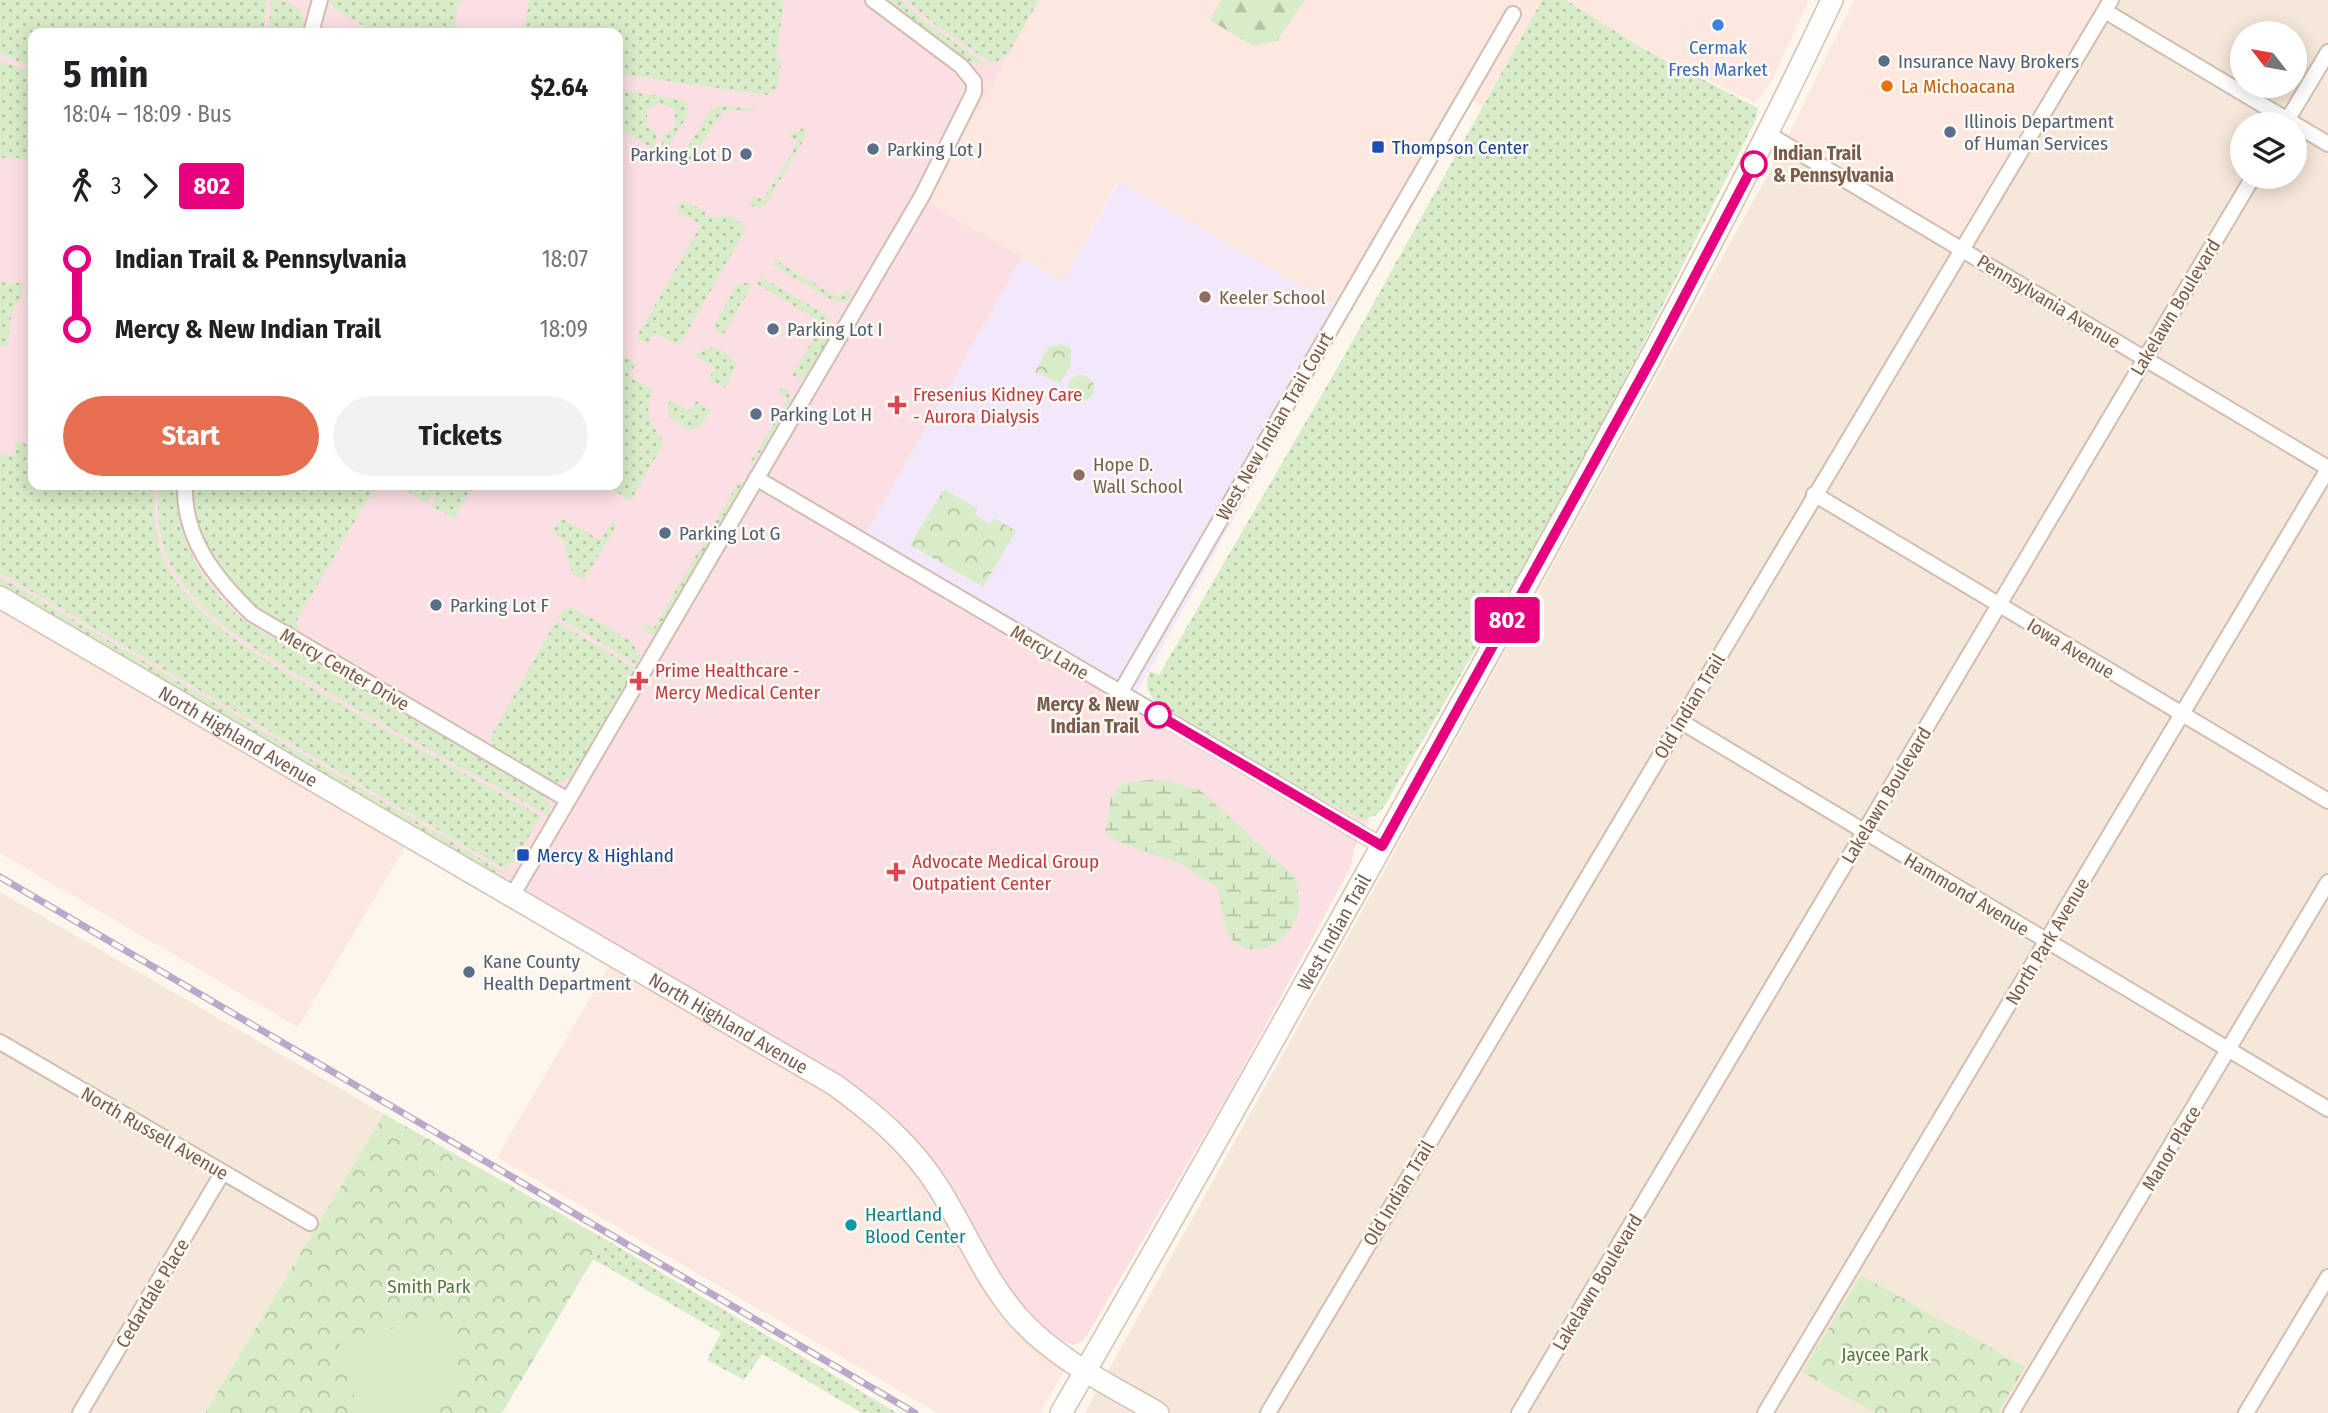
<!DOCTYPE html>
<html lang="en">
<head>
<meta charset="utf-8">
<style>
  :root { --surface:#fff; --page:#f2f2f2; --text:#202124; --muted:#757577; --accent:#e76f51 }
  body { margin:0; font-family:"Fira Sans Condensed",sans-serif; background:var(--page); color:var(--text); height:100vh; display:flex; flex-direction:column; font-size:26px; white-space:nowrap }
  * { box-sizing:border-box; margin:0 }
  p { font-size:23px; color:var(--muted) }
  .icon { flex:none; width:38px; height:38px; fill:none; stroke:currentColor; stroke-width:2; stroke-linecap:round; stroke-linejoin:round }
  .map { position:relative; flex:1; overflow:hidden }
  .details { position:absolute; left:28px; top:28px; width:595px; height:462px; display:flex; flex-direction:column; background:var(--surface); border-radius:14px; box-shadow:0 4px 18px #0003 }
  .details>* { flex:none }
  .badge { padding:0 14px; border-radius:5px; font-size:24px; line-height:46px }
  .needle { width:46px; rotate:301deg }
  .controls { position:absolute; left:2230px; top:21px; display:grid; gap:14px }
  .controls a { display:grid; place-items:center; width:77px; height:77px; border-radius:50%; background:var(--surface); box-shadow:0 4px 18px #0003; font-size:35px }
  .map>.badge { position:absolute; translate:-50% -50%; box-shadow:0 0 0 4px #fff }
  .legs { display:flex; align-items:center; gap:10px; height:77px; padding:0 35px; font-size:23px }
  .legs p { margin-inline-start:auto }
  .head { display:flex; align-items:center; justify-content:space-between; height:119px; padding:0 35px }
  h1 { font-size:38px; font-weight:700; line-height:52px }
  .button { display:flex; gap:14px; margin-top:auto; padding:14px 35px }
  .button a { flex:1; height:80px; border-radius:42px; background:var(--accent); color:#fff; font-size:28px; font-weight:700; line-height:80px; text-align:center }
  .button a+a { background:var(--page); color:var(--text) }
  ul { padding:0 35px; list-style:none }
  li { display:flex; align-items:center; gap:24px; height:70px; font-size:26px }
  li i { display:grid; place-items:center; width:10px; height:100%; margin:0 9px; background:currentColor }
  li i::after { content:''; width:18px; height:18px; margin:-9px; border:5px solid; border-radius:50%; background:var(--surface) }
  li p { margin-inline-start:auto }
  li:first-child i { background:linear-gradient(#0000 50%,currentColor 0) }
  li:last-child i { background:linear-gradient(currentColor 50%,#0000 0) }
  .map>svg:first-child { display:block }
  .residential { fill:#f5e8da; fill-rule:evenodd }
  .commercial { fill:#fde8e0 }
  .education { fill:#f3e8fa }
  .medical { fill:#fbdfe3; fill-rule:evenodd }
  .grass { fill:url(#grass-dots) }
  .forest { fill:url(#forest-firs) }
  .wetland { fill:url(#wetland-marsh) }
  .park { fill:url(#park-crowns) }
  .pitch { fill:#d8ecc9 }
  .lines { fill:none; stroke-linecap:round; stroke-linejoin:round }
  .street-casing { stroke:#d1beb0; stroke-width:18 }
  .secondary-casing { stroke:#d6c0b0; stroke-width:24 }
  .street { stroke:#fff; stroke-width:14 }
  .secondary { stroke:#fff; stroke-width:21 }
  .rail-casing { stroke:#b9a8c9; stroke-width:7 }
  .rail { stroke:#fffaf3; stroke-width:4.5; stroke-dasharray:13; stroke-linecap:butt }
  .line-1-casing { stroke:#fff; stroke-width:16 }
  .line-1 { stroke:#e6007e; stroke-width:10 }
  .shop-dot { fill:#3f7fe0; stroke:#fffaf3; stroke-width:2.5 }
  .service-dot { fill:#5c6f8a; stroke:#fffaf3; stroke-width:2.5 }
  .food-dot { fill:#e8710a; stroke:#fffaf3; stroke-width:2.5 }
  .transit-dot { fill:#1a4fb4; stroke:#fffaf3; stroke-width:2.5 }
  .stop-1-dot { fill:#fff; stroke:#e6007e; stroke-width:3.5 }
  .education-dot { fill:#8d6e63; stroke:#fffaf3; stroke-width:2.5 }
  .health-dot { fill:#e0444e; stroke:#fffaf3; stroke-width:2.5 }
  .culture-dot { fill:#0f9aa8; stroke:#fffaf3; stroke-width:2.5 }
  .labels { text-anchor:middle; stroke-width:5; stroke-linejoin:round; paint-order:stroke }
  .shop-label { font-size:19px; fill:#366cbe; stroke:#fffaf3 }
  .service-label { font-size:19px; fill:#4e5e75; stroke:#fffaf3; text-anchor:start }
  .food-label { font-size:19px; fill:#c56008; stroke:#fffaf3; text-anchor:start }
  .transit-label { font-size:19px; fill:#164399; stroke:#fffaf3; text-anchor:start }
  .stop-label { font-size:19px; font-weight:bold; fill:#7a5c4d; stroke:#fffaf3; text-anchor:start }
  .education-label { font-size:19px; fill:#785e54; stroke:#fffaf3; text-anchor:start }
  .street-label { font-size:19px; fill:#7a5c4d; stroke:#fffaf3 }
  .health-label { font-size:19px; fill:#be3a42; stroke:#fffaf3; text-anchor:start }
  .culture-label { font-size:19px; fill:#0d838f; stroke:#fffaf3; text-anchor:start }
  .park-label { font-size:19px; fill:#537a41; stroke:#fffaf3 }
</style>
</head>
<body>
<div class="map">
<svg width="2328" height="1413" viewBox="0 0 2328 1413">
  <defs>
    <pattern id="grass-dots" width="8" height="8" patternUnits="userSpaceOnUse" patternTransform="scale(1.75)"><rect width="8" height="8" fill="#d8ecc9"/><path d="M2 2h.1M6 6h.1" fill="none" stroke="#b4c2a5" stroke-width="1.8" stroke-linecap="round"/></pattern>
    <pattern id="forest-firs" width="22" height="20" patternUnits="userSpaceOnUse" patternTransform="scale(1.75)"><rect width="22" height="20" fill="#d8ecc9"/><path d="M5 1l3.5 6h-7zM16 11l3.5 6h-7z" fill="#b4c2a5"/></pattern>
    <pattern id="wetland-marsh" width="20" height="14" patternUnits="userSpaceOnUse" patternTransform="scale(1.75)"><rect width="20" height="14" fill="#d8ecc9"/><path d="M1 5h8M5 5V1M11 12h8M15 12V8" fill="none" stroke="#b4c2a5"/></pattern>
    <pattern id="park-crowns" width="20" height="18" patternUnits="userSpaceOnUse" patternTransform="scale(1.75)"><rect width="20" height="18" fill="#d8ecc9"/><path d="M2 6a3 3 0 1 1 6 0M12 15a3 3 0 1 1 6 0" fill="none" stroke="#b4c2a5"/></pattern>
  </defs>
  <rect width="100%" height="100%" fill="#fdf6ec"/>
  <path class="residential" d="M2107 0H2328V1413H1085L1781 151 1949 252ZM2242 33H2294V86H2242ZM2242 124H2294V177H2242Z
    M0 892 384 1114 205 1413H0Z"/>
  <path class="commercial" d="M1040 0H1542L1482 107 1471 100 1348 313 1118 181 1063 281 926 202Z
    M1566 0H1809L1773 79 1755 103 1640 47Z
    M1854 0H2101L1949 252 1781 151Z
    M0 609 405 847 298 1027 0 853Z
    M612 961 834 1092 905 1154 942 1210 1004 1317 1033 1344 1066 1367 1040 1413H938L497 1157Z"/>
  <path class="education" d="M1119 181 1348 313 1136 694 865 533 1022 257 1063 281Z"/>
  <path class="medical" d="M0 0H1040L926 202 1022 257 866 533 1276 776 1363 819 1370 818 1354 849 1350 868 1230 1092 1087 1335 1080 1342 1074 1345 1057 1340 1019 1307 929 1156 892 1114 853 1083 0 584ZM33 33H618V485H33Z"/>
  <path class="grass" d="M0 0H267L263 33H33V67L0 54Z
    M271 0C294 0 308 9 302 33H268Z
    M330 0H462L461 4H457L455 33H376L334 9Z
    M529 0H784L776 58 781 59 777 88 767 95 620 74 618 33H524Z
    M888 0H901L927 23 989 66 967 61Z
    M907 0H1039L1007 55 993 64 933 23Z
    M1542 0H1566L1640 47 1758 108 1756 119 1613 404 1551 519 1384 807 1376 815 1363 820 1276 776 1156 702C1147 691 1144 685 1150 671L1159 675 1343 358Z
    M0 61 33 72V164L23 158H0Z
    M618 90 679 99 687 104 688 115 667 149 661 151 663 135 676 126 674 109 659 103 647 111V126L657 134 655 150 618 128Z
    M721 105 768 112 726 110 713 125 687 169 683 162 684 154 710 110Z
    M807 126 803 141 766 204 760 208 749 205 753 196 763 200 798 142 788 136Z
    M683 201 705 211V216L721 218 724 213 743 224 745 231 680 344H675L654 332 647 344 636 338 701 225 676 210Z
    M775 260 839 298 843 291 848 290 851 299 843 303 834 301 772 265Z
    M761 277 826 315C838 331 817 370 801 380L792 375 823 323 757 284Z
    M0 282 22 283V294L11 315 8 346H0Z
    M738 283H753L723 335 715 329V323Z
    M711 347 723 350 737 364 725 388 709 379 715 368 695 356 699 351Z
    M625 357 636 363 629 376 653 390C642 413 651 424 664 442L631 501 605 485H618V369Z
    M782 388 789 390 792 401 751 467 750 463 788 399 778 392Z
    M670 400 690 411 696 401 712 409 699 428 688 430 670 418 667 407Z
    M17 441 31 446 26 462 33 465V485H155C152 517 155 549 173 577 210 631 267 661 323 694 395 736 468 775 541 816L514 862 503 868 0 573V453L17 456 14 452Z
    M740 480 743 485 657 633 653 635 642 629 644 623 654 628Z
    M160 485H176C175 539 203 586 243 620L541 794 550 804 549 816C473 773 396 733 321 688 267 656 210 627 175 572 159 547 155 514 160 485Z
    M193 485H376L296 622 300 627 294 630C237 613 192 542 193 485Z
    M396 485H474L454 519 432 506 436 498 432 495 427 503Z
    M562 518 600 540 612 522 617 525 584 580 572 573 563 540 552 531Z
    M0 577 505 873 492 872 0 584Z
    M572 607 631 641 640 656 637 665 558 617 563 610Z
    M556 621 635 668 573 775 561 783 551 780 494 747 490 738Z
    M605 1239 897 1413H862L762 1354 744 1380 707 1360 721 1333 593 1259Z"/>
  <path class="forest" d="M1221 0H1305L1277 41 1253 46 1210 20Z"/>
  <path class="wetland" d="M1161 779 1200 790 1296 878C1298 890 1301 903 1297 915 1289 943 1252 963 1231 938 1222 928 1222 901 1217 887L1179 863 1118 842 1105 831 1111 798 1122 783Z"/>
  <path class="park" d="M1064 344 1071 349V365L1060 383 1035 372 1049 346Z
    M1068 388a13 13 0 1 1 26 0a13 13 0 1 1-26 0Z
    M944 489 978 509 975 515 990 524 994 518 1016 531 983 587 910 545Z
    M384 1114 605 1239 502 1413H205Z
    M1861 1275 2025 1367 1998 1413H1875L1802 1372Z"/>
  <path class="pitch" d="M451 1318C462 1352 457 1384 435 1413H359L338 1338Z"/>
  <g class="lines">
    <defs>
      <path id="street" d="M2105 11 2328 144
        M311 33 320 0
        M2285 124 2328 52
        M1768 134 2328 468
        M756 478 1382 846
        M185 485C183 539 216 579 252 614L568 800
        M1814 494 2328 801
        M1120 693 1513 14
        M1680 721 2328 1109
        M512 896 922 196 974 92V82L961 66 873 0
        M0 1042 310 1223
        M80 1413 223 1172
        M1268 1413 2111 0
        M1519 1413 2253 177
        M1765 1413 2328 469
        M2011 1413 2328 882
        M2246 1413 2328 1277"/>
      <g id="secondary">
        <path id="s1" d="M0 597 835 1085C876 1115 913 1146 940 1190 966 1232 985 1279 1018 1317 1055 1359 1110 1385 1158 1413"/>
        <path id="s2" d="M1061 1413C1203 1168 1340 921 1478 673 1600 451 1724 230 1832 0"/>
      </g>
    </defs>
    <use href="#street" class="street-casing"/>
    <use href="#secondary" class="secondary-casing"/>
    <use href="#street" class="street"/>
    <use href="#secondary" class="secondary"/>
    <defs>
      <path id="rail" d="M0 877 915 1413"/>
    </defs>
    <use href="#rail" class="rail-casing"/>
    <use href="#rail" class="rail"/>
  </g>
  <g class="lines">
    <defs>
      <path id="line-1" d="M1158 715 1382 846 1653 356 1754 164"/>
    </defs>
    <use href="#line-1" class="line-1-casing"/>
    <use href="#line-1" class="line-1"/>
  </g>
  <circle class="shop-dot" cx="1718" cy="25" r="7"/>
  <g class="service-dot">
    <circle cx="1884" cy="61" r="7"/>
    <circle cx="1950" cy="132" r="7"/>
    <circle cx="873" cy="149" r="7"/>
    <circle cx="746" cy="154" r="7"/>
    <circle cx="773" cy="329" r="7"/>
    <circle cx="756" cy="414" r="7"/>
    <circle cx="665" cy="533" r="7"/>
    <circle cx="436" cy="605" r="7"/>
    <circle cx="469" cy="972" r="7"/>
  </g>
  <circle class="food-dot" cx="1887" cy="86" r="7"/>
  <g class="transit-dot">
    <rect x="1371" y="140" width="14" height="14" rx="3.5"/>
    <rect x="516" y="848" width="14" height="14" rx="3.5"/>
  </g>
  <g class="stop-1-dot">
    <circle cx="1754" cy="164" r="12"/>
    <circle cx="1158" cy="715" r="12"/>
  </g>
  <g class="education-dot">
    <circle cx="1205" cy="297" r="7"/>
    <circle cx="1079" cy="475" r="7"/>
  </g>
  <g class="health-dot">
    <path d="M893.5 394.5h7v7h7v7h-7v7h-7v-7h-7v-7h7z"/>
    <path d="M635.5 670.5h7v7h7v7h-7v7h-7v-7h-7v-7h7z"/>
    <path d="M892.5 861.5h7v7h7v7h-7v7h-7v-7h-7v-7h7z"/>
  </g>
  <circle class="culture-dot" cx="851" cy="1225" r="7"/>
  <g class="labels">
    <g class="shop-label">
      <text x="1718" y="54">Cermak<tspan x="1718" dy="22">Fresh Market</tspan></text>
    </g>
    <g class="service-label">
      <text x="1898" y="68">Insurance Navy Brokers</text>
      <text x="1964" y="128">Illinois Department<tspan x="1964" dy="22">of Human Services</tspan></text>
      <text x="887" y="156">Parking Lot J</text>
      <text x="732" y="161" text-anchor="end">Parking Lot D</text>
      <text x="787" y="336">Parking Lot I</text>
      <text x="770" y="421">Parking Lot H</text>
      <text x="679" y="540">Parking Lot G</text>
      <text x="450" y="612">Parking Lot F</text>
      <text x="483" y="968">Kane County<tspan x="483" dy="22">Health Department</tspan></text>
    </g>
    <g class="food-label">
      <text x="1901" y="93">La Michoacana</text>
    </g>
    <g class="transit-label">
      <text x="1392" y="154">Thompson Center</text>
      <text x="537" y="862">Mercy &amp; Highland</text>
    </g>
    <g class="stop-label">
      <text x="1773" y="160">Indian Trail<tspan x="1773" dy="22">&amp; Pennsylvania</tspan></text>
      <text x="1139" y="711" text-anchor="end">Mercy &amp; New<tspan x="1139" dy="22">Indian Trail</tspan></text>
    </g>
    <g class="education-label">
      <text x="1219" y="304">Keeler School</text>
      <text x="1093" y="471">Hope D.<tspan x="1093" dy="22">Wall School</tspan></text>
    </g>
    <g class="street-label">
      <text transform="translate(2049 301) rotate(31)" y="7">Pennsylvania Avenue</text>
      <text transform="translate(2175 307) rotate(-59)" y="7">Lakelawn Boulevard</text>
      <text transform="translate(1274 426) rotate(-60)" y="7">West New Indian Trail Court</text>
      <text transform="translate(2071 648) rotate(31)" y="7">Iowa Avenue</text>
      <text transform="translate(1050 652) rotate(31)" y="7">Mercy Lane</text>
      <text transform="translate(345 669) rotate(30)" y="7">Mercy Center Drive</text>
      <text transform="translate(1689 706) rotate(-59)" y="7">Old Indian Trail</text>
      <text dy="7" stroke="none"><textPath href="#s1" startOffset="276">North Highland Avenue</textPath></text>
      <text transform="translate(1886 795) rotate(-59)" y="7">Lakelawn Boulevard</text>
      <text transform="translate(1967 894) rotate(31)" y="7">Hammond Avenue</text>
      <text dy="7" stroke="none"><textPath href="#s2" startOffset="553">West Indian Trail</textPath></text>
      <text transform="translate(2047 941) rotate(-59)" y="7">North Park Avenue</text>
      <text dy="7" stroke="none"><textPath href="#s1" startOffset="844">North Highland Avenue</textPath></text>
      <text transform="translate(155 1133) rotate(30)" y="7">North Russell Avenue</text>
      <text transform="translate(2171 1148) rotate(-59)" y="7">Manor Place</text>
      <text transform="translate(1398 1193) rotate(-59)" y="7">Old Indian Trail</text>
      <text transform="translate(1597 1282) rotate(-59)" y="7">Lakelawn Boulevard</text>
      <text transform="translate(152 1293) rotate(-59)" y="7">Cedardale Place</text>
    </g>
    <g class="health-label">
      <text x="913" y="401">Fresenius Kidney Care<tspan x="913" dy="22">- Aurora Dialysis</tspan></text>
      <text x="655" y="677">Prime Healthcare -<tspan x="655" dy="22">Mercy Medical Center</tspan></text>
      <text x="912" y="868">Advocate Medical Group<tspan x="912" dy="22">Outpatient Center</tspan></text>
    </g>
    <g class="culture-label">
      <text x="865" y="1221">Heartland<tspan x="865" dy="22">Blood Center</tspan></text>
    </g>
    <g class="park-label">
      <text x="429" y="1293">Smith Park</text>
      <text x="1885" y="1361">Jaycee Park</text>
    </g>
  </g>
</svg>
<div class="controls">
<a><svg class="needle" viewBox="-14 -14 28 28"><path d="M0-13l5 13h-10z" fill="#e53935"/><path d="M0 13l5-13h-10z" fill="#757577"/></svg></a>
<a><svg class="icon" aria-label="layers" viewBox="0 0 24 24"><path d="M12 4l9 5-9 5-9-5zM3 14l9 5 9-5"/></svg></a>
</div>
<b class="badge" style="left:1507px;top:620px;background:#e6007e;color:#fff">802</b>
<section class="details">
<div class="head"><div><h1>5 min</h1><p>18:04 – 18:09 · Bus</p></div><b>$2.64</b></div>
<div class="legs"><svg class="icon" aria-label="walk" viewBox="0 0 24 24"><circle cx="13" cy="4" r="2"/><path d="M13 8l-2 6 4 7M11 14l-3 7M7 12l3-4h3l4 4"/></svg>3<svg class="icon" aria-label="forward" viewBox="0 0 24 24"><path d="M9 5l7 7-7 7"/></svg><b class="badge" style="background:#e6007e;color:#fff">802</b></div>
<ul>
<li><i style="color:#e6007e"></i><b>Indian Trail &amp; Pennsylvania</b><p>18:07</p></li>
<li><i style="color:#e6007e"></i><b>Mercy &amp; New Indian Trail</b><p>18:09</p></li>
</ul>
<div class="button"><a>Start</a><a>Tickets</a></div>
</section>
</div>
</body>
</html>
